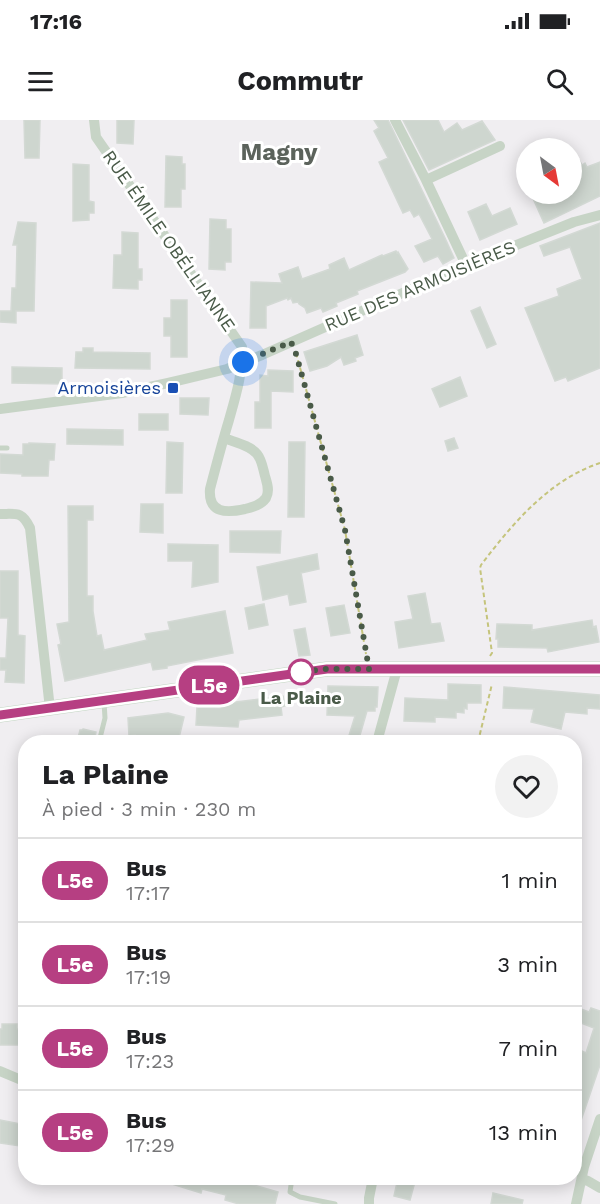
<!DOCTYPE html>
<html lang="fr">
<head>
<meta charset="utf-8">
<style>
  :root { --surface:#fff; --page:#f2f2f2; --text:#202124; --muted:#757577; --line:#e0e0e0 }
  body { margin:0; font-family:"Work Sans",sans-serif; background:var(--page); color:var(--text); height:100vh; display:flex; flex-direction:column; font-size:22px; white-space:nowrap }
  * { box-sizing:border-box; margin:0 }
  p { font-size:20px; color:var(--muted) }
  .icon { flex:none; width:33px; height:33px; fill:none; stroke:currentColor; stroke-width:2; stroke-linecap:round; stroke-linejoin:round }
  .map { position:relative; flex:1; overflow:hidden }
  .panel { position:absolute; left:18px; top:615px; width:564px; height:450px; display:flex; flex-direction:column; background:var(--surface); border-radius:24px; box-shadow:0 3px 15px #0003 }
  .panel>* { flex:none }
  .badge { padding:0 12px; border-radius:20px; font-size:21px; line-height:39px }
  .needle { width:39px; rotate:148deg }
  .buttons { position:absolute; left:516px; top:18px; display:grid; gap:12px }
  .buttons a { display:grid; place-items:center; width:66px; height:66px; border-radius:50%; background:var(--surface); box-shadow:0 3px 15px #0003; font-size:30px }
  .you { position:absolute; width:30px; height:30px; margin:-15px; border:4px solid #fff; border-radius:50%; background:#1a73e8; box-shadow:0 0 0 9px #1a73e833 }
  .map>.badge { position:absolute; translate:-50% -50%; box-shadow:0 0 0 3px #fff }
  .round { display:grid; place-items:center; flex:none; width:63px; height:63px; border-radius:32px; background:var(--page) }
  .head { display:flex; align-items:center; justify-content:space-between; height:102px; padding:0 24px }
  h1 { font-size:28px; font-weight:700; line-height:45px }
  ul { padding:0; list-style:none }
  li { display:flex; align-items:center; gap:18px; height:84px; padding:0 24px; border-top:2px solid var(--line) }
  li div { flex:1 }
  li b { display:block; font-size:22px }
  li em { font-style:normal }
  li .badge { min-width:66px; font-weight:700; text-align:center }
  .status { display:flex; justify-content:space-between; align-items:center; height:42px; padding:0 30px; background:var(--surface); direction:ltr }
  .status svg { height:16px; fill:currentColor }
  header { display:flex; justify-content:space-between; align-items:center; height:78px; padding:0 24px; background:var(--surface); font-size:27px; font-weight:700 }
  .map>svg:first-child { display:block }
  .building { fill:#ced6cf; stroke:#d3d9d4; stroke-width:1.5 }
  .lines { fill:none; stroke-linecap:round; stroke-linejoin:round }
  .path { stroke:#c5c47c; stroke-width:2; stroke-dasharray:4.5 3; stroke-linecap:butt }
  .lane { stroke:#c7d4c6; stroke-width:5 }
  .street { stroke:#c7d4c6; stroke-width:10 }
  .secondary { stroke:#c3d5c3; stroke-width:15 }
  .line-casing { stroke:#fff; stroke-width:14 }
  .line { stroke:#b63f82; stroke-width:9 }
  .walk { stroke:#495a48; stroke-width:6; stroke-dasharray:0 10.8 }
  .transit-dot { fill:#1a4fb4; stroke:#fff; stroke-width:2 }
  .stop-dot { fill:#fff; stroke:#b63f82; stroke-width:3 }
  .labels { text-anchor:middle; stroke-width:6; stroke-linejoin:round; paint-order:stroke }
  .street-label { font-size:18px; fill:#495a48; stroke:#fff }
  .transit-label { font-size:18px; fill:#164399; stroke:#fff; text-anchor:end }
  .stop-label { font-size:18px; font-weight:bold; fill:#495a48; stroke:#fff }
  .district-label { font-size:24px; font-weight:bold; fill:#5c635c; stroke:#fff }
</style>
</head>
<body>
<div class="status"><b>17:16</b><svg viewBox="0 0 49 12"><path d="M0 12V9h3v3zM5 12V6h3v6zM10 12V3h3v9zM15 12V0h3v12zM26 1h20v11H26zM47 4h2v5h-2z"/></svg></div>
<header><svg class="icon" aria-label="menu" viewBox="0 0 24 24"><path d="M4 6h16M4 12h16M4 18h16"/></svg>Commutr<svg class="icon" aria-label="search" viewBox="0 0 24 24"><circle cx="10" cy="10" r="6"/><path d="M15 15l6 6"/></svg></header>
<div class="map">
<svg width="600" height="1084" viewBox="0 0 600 1084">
  <rect width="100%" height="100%" fill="#f0eef1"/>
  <path class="building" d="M24 0H40L39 38H25Z
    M117 0H134L133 24 117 23Z
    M374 0H388L445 118 454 138 443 144 438 136 424 142 415 126 432 119 419 94 414 97 410 90 403 93 379 42 388 38 374 11 379 8Z
    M403 0H438L444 12 457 3 462 10 482 1 495 20 429 50Z
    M166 36 182 37V44H185V69H181V87H165Z
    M579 40 582 45 585 43 587 47 600 42V76L544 103 531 74H572V44Z
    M73 44 89 45V81L94 82V93H89V100L73 101Z
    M486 84 492 96 510 88 517 104 480 120 468 92Z
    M210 99 226 100V109H231V142H225V150L209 149Z
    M18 102 36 103 34 191H16V203L0 202V191H11L12 168H16L17 125H13Z
    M600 103V248L568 261 566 257 555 261 525 188 559 176 557 169 582 159 570 127 544 136 540 126Z
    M122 112 138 113V149H142V160H138V169L113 168 114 135H122Z
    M396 131 397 133 398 132 408 149 405 152 357 171 358 174 336 183 337 186 323 192 321 188 307 193 305 188 299 184 298 182 293 183 291 178 288 180 287 178 266 186V208H250L251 162 282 163 279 154 298 147 302 159 330 149 329 145 344 138 349 150 382 135 383 136Z
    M171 180H187V237H171V216H164V198H171Z
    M480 187 496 224 487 228 471 191Z
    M357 215 363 235 355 238 356 241 344 245 341 237 327 246 310 251 304 232Z
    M83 228H93V232L150 233V249L75 248 76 232H83Z
    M12 247 62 248V264L12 263Z
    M268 250 293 251V272L271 271V308H255V282H260V255L268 256Z
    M460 257 467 276 440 287 432 269Z
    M180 278H209L208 295 180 294Z
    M139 294H168V310H139Z
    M67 309 123 310V325L67 324Z
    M454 318 458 328 448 331 445 321Z
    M167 322 183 323 182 373H166Z
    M289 322H305L304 397H288Z
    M29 323 55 324 54 340H49L48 356H22V354L0 353V334L23 335V324H29Z
    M141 384H163V413L140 412Z
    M68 386H93V400H87V476H93V491L97 516 101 515 104 530 147 520 145 514 170 510 168 502 225 491 233 533 167 546V548L153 550 151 542 65 561 58 525 61 524 57 504 69 502Z
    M230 411H281L280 433 230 432Z
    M168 424 218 425V462L192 467 193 441H168Z
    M317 434 319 449 301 453 306 482 290 485 288 474 263 480 257 447Z
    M0 451H18V515L25 516 24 563 5 562 6 550H0V538H6L8 498H0Z
    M425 473 431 504 440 503 444 521 399 528 395 502 413 499 408 476Z
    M264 484 268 505 249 509 245 488Z
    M344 485 350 513 331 516 326 488Z
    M592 500 593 507 596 506 599 522 548 532 547 528 498 527V519H496L497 504 532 505V510Z
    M305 508 310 535 299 536 294 510Z
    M448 564 481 565V583H467V589L464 588V593L456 592V598L435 597V602L404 601 405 578 448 580Z
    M328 566 378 567 377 587H375V591H367L358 622H347L355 596 327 595Z
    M504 567 600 575V589L587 588V594L565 592 561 609 531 602 534 589 503 588Z
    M283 576 285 586 281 587 282 595 239 600 238 607 196 605 197 587 220 588V584Z
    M168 593 184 597 178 622H133L135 615 129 616 128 598Z
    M83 609 96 612 94 622H77L80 610H82Z
    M591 888 600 891V945L576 1015H574V954L582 931 586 933 594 908 576 901 581 889 589 892Z
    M2 904H17V909H20L19 925H0V909H2Z
    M0 1000 26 1005V1021L21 1020 20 1026 0 1023Z
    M159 1058H229L278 1072 275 1084H239L225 1080 226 1075 202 1069 201 1073 159 1060Z
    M398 1058H416L410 1080 394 1076Z
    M493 1073 523 1080 522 1084H491Z"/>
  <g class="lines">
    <path class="path" d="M296 233 345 410 366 534
      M490 536 492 533 480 448 481 445C513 403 549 360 600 343
      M478 622 492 564"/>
    <path class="lane" d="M0 328H7
      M99 622 105 598 104 582
      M292 1058 290 1072 300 1077 335 1084"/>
    <path class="street" d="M94 0 96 17 242 227C243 253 236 275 229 300 222 323 216 346 210 369 208 394 227 393 245 389 253 387 261 385 266 378 270 371 267 363 265 356 263 349 262 340 257 334 250 325 234 322 224 318
      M395 0 426 60 466 145
      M426 60 500 26
      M0 289 122 273 168 263 227 249 262 235 466 145 574 102 600 95
      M0 394C16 394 22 391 30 408L50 589
      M377 622 397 549
      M0 951 26 962
      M582 1059 588 1061 600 1068
      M369 1084V1078L373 1058
      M576 1084 584 1047 600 999"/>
    <path class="secondary" d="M0 595 327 549H600"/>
  </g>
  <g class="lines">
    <defs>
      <path id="line" d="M0 595 327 549H600"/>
    </defs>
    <use href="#line" class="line-casing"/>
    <use href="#line" class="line"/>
    <path class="walk" d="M243 242 291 222 296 234 345 410 369 549H327L297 552H301"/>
  </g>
  <rect class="transit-dot" x="167" y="262" width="12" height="12" rx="3"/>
  <circle class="stop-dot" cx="301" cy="552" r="12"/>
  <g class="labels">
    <g class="street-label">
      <text transform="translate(169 121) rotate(55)" y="6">RUE ÉMILE OBÉLLIANNE</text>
      <text transform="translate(420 166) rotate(-23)" y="6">RUE DES ARMOISIÈRES</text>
    </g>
    <g class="transit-label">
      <text x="161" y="274">Armoisières</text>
    </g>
    <g class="stop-label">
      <text x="301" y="584">La Plaine</text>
    </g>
    <g class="district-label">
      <text x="279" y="40">Magny</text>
    </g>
  </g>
</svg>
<div class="buttons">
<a><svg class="needle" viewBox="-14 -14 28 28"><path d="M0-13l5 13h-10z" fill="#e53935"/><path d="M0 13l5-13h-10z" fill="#757577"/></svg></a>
</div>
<div class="you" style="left:243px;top:242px"></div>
<b class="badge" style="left:209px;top:565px;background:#b63f82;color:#fff">L5e</b>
<section class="panel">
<div class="head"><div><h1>La Plaine</h1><p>À pied · 3 min · 230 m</p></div><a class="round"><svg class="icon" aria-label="heart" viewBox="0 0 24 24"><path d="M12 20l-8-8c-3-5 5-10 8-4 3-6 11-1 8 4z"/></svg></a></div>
<ul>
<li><span class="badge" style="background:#b63f82;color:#fff">L5e</span><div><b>Bus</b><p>17:17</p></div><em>1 min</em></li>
<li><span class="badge" style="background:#b63f82;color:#fff">L5e</span><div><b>Bus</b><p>17:19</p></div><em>3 min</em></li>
<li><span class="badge" style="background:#b63f82;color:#fff">L5e</span><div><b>Bus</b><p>17:23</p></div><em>7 min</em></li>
<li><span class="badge" style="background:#b63f82;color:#fff">L5e</span><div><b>Bus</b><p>17:29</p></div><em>13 min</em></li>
</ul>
</section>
</div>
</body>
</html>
